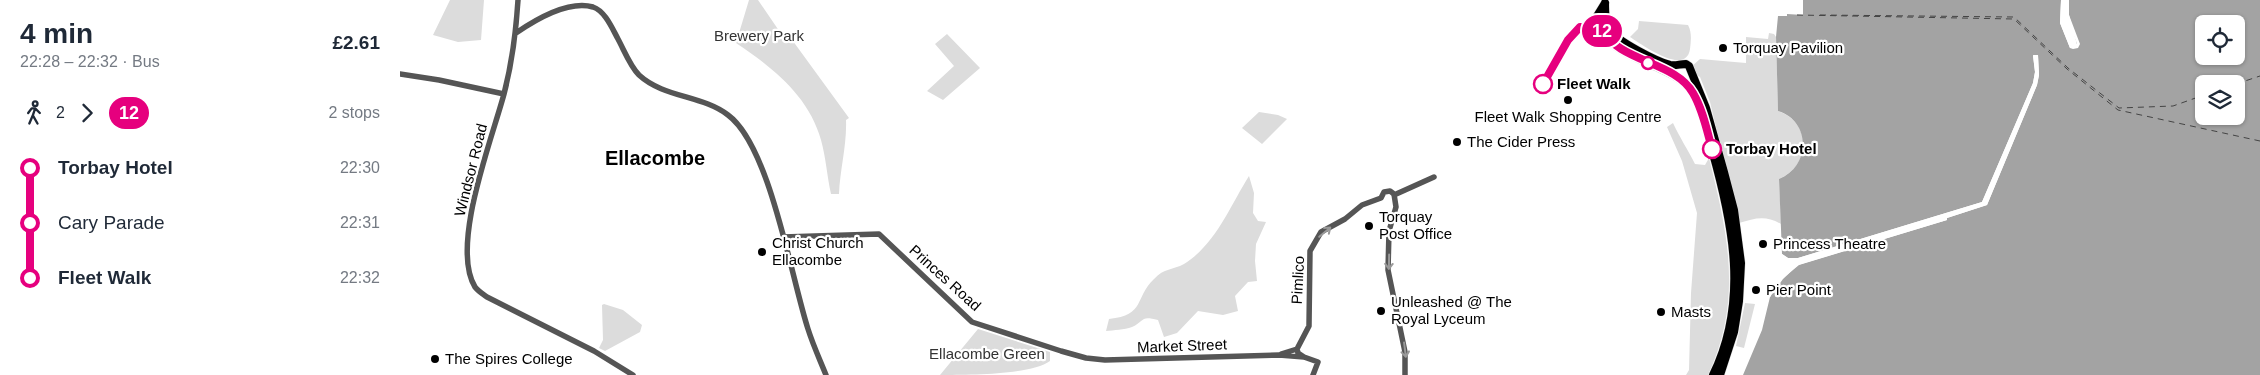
<!DOCTYPE html>
<html lang="en">
<head>
<meta charset="utf-8">
<style>
  :root { --surface:#fff; --page:#f2f2f3; --text:#1f2937; --muted:#747a83 }
  body { margin:0; font-family:Helvetica,sans-serif; background:var(--page); color:var(--text); height:100vh; display:flex; flex-direction:column; font-size:19px; white-space:nowrap }
  * { box-sizing:border-box; margin:0 }
  p { font-size:16px; color:var(--muted) }
  .icon { flex:none; width:28px; height:28px; fill:none; stroke:currentColor; stroke-width:2; stroke-linecap:round; stroke-linejoin:round }
  .map { position:relative; flex:1; overflow:hidden }
  .side { display:flex; flex-direction:column; background:var(--surface); width:400px }
  .side>* { flex:none }
  .badge { padding:0 10px; border-radius:16px; font-size:18px; line-height:32px }
  .controls { position:absolute; left:1795px; top:15px; display:grid; gap:10px }
  .controls a { display:grid; place-items:center; width:50px; height:50px; border-radius:8px; background:var(--surface); box-shadow:0 1px 4px #0004; font-size:25px }
  .map>.badge { position:absolute; translate:-50% -50%; box-shadow:0 0 0 2px #fff }
  .legs { display:flex; align-items:center; gap:8px; height:55px; padding:0 20px; font-size:16px }
  .legs p { margin-inline-start:auto }
  .headline { display:flex; align-items:center; justify-content:space-between; height:85px; padding:0 20px }
  h1 { font-size:28px; font-weight:600; line-height:38px }
  ul { padding:0 20px; list-style:none }
  li { display:flex; align-items:center; gap:18px; height:55px; font-size:19px }
  li i { display:grid; place-items:center; width:8px; height:100%; margin:0 6px; background:currentColor }
  li i::after { content:''; width:12px; height:12px; margin:-6px; border:4px solid; border-radius:50%; background:var(--surface) }
  li p { margin-inline-start:auto }
  li:first-child i { background:linear-gradient(#0000 50%,currentColor 0) }
  li:last-child i { background:linear-gradient(currentColor 50%,#0000 0) }
  main { display:flex; flex:1; min-height:0 }
  .map>svg:first-child { display:block }
  .green { fill:#dcdcdc }
  .water { fill:#a3a3a3; fill-rule:evenodd }
  .pier { fill:#fff }
  .lines { fill:none; stroke-linecap:round; stroke-linejoin:round }
  .ferry { stroke:#444; stroke-width:1; stroke-dasharray:6 5; stroke-linecap:butt }
  .primary-casing { stroke:#dbdbdb; stroke-width:9 }
  .tertiary { stroke:#555; stroke-width:5.5 }
  .primary { stroke:#000; stroke-width:8 }
  .oneway { stroke:#999 }
  .line-1-casing { stroke:#fff; stroke-width:11 }
  .line-1 { stroke:#e6007e; stroke-width:8 }
  .poi-dot { fill:#000; stroke:#fff; stroke-width:2 }
  .stop-1-dot { fill:#fff; stroke:#e6007e; stroke-width:2.5 }
  .labels { text-anchor:middle; stroke-width:4.5; stroke-linejoin:round; paint-order:stroke }
  .park-label { font-size:15px; fill:#333; stroke:#fff }
  .poi-label { font-size:15px; fill:#000; stroke:#fff; text-anchor:start }
  .stop-label { font-size:15px; font-weight:bold; fill:#000; stroke:#fff; text-anchor:start }
  .street-label { font-size:15px; fill:#000; stroke:#fff }
  .district-label { font-size:20px; font-weight:bold; fill:#000; stroke:#fff }
</style>
</head>
<body>
<main>
<section class="side">
<div class="headline"><div><h1>4 min</h1><p>22:28 – 22:32 · Bus</p></div><b>£2.61</b></div>
<div class="legs"><svg class="icon" aria-label="walk" viewBox="0 0 24 24"><circle cx="13" cy="4" r="2"/><path d="M13 8l-2 6 4 7M11 14l-3 7M7 12l3-4h3l4 4"/></svg>2<svg class="icon" aria-label="forward" viewBox="0 0 24 24"><path d="M9 5l7 7-7 7"/></svg><b class="badge" style="background:#e6007e;color:#fff">12</b><p>2 stops</p></div>
<ul>
<li><i style="color:#e6007e"></i><b>Torbay Hotel</b><p>22:30</p></li>
<li><i style="color:#e6007e"></i><span>Cary Parade</span><p>22:31</p></li>
<li><i style="color:#e6007e"></i><b>Fleet Walk</b><p>22:32</p></li>
</ul>
</section>
<div class="map">
<svg width="1860" height="375" viewBox="0 0 1860 375">
  <rect width="100%" height="100%" fill="#fff"/>
  <path class="green" d="M50 0H84L81 40 58 42 33 35Z
    M349 0H358L386 41 390 37 449 118 446 120C447 145 440 169 439 194H431C427 176 426 158 421 140 409 96 372 67 336 43Z
    M1239 21 1288 25C1292 32 1291 41 1290 49 1286 77 1241 44 1230 37L1238 29Z
    M1369 33 1374 34 1376 37 1378 111C1411 122 1412 165 1379 179L1381 224C1366 215 1355 218 1339 223L1310 102 1300 77 1292 72 1290 68 1300 59 1346 63V37L1368 39Z
    M547 34 580 68 543 100 527 91 554 66 535 44Z
    M859 112 878 115 887 119 862 144 842 128Z
    M1273 123C1280 138 1288 150 1295 164L1305 165 1309 158C1328 234 1343 300 1308 375H1286L1289 370 1291 293 1297 213 1282 161 1267 127Z
    M849 176 854 193 853 213 858 221 866 222 856 244 855 261 857 281 848 282 835 296 838 311 823 315 798 311 777 333 764 337 758 320C740 315 745 321 732 327 724 330 714 330 706 331L709 319C746 315 734 298 754 279 764 268 773 270 784 264 816 244 830 206 849 176Z
    M1345 303 1355 304 1344 348 1336 346Z
    M204 304 223 310 242 325 240 332 205 351 199 348 203 340 202 305Z
    M578 329 650 352V361C631 375 569 375 540 375Z"/>
  <path class="water" d="M1403 0H1661L1660 23 1670 48H1678L1669 15V0H1860V375H1343L1362 330 1370 297 1383 279 1398 265 1547 220V218L1587 205 1637 85 1639 75 1638 55 1633 56 1635 72 1633 83 1582 202 1398 258H1388L1382 254 1379 179C1411 166 1411 121 1378 111L1376 37 1378 16H1387V14L1403 15ZM1804 24H1836V56H1804ZM1804 84H1836V116H1804Z"/>
  <path class="pier" d="M1661 0H1663L1662 22 1673 47 1677 44 1667 16 1666 0H1669V15L1680 44 1678 48 1673 49 1670 48 1660 23Z
    M1633 55H1638L1639 75 1637 85 1587 205 1547 218V220L1399 265 1383 278V275L1397 262 1544 218 1545 216 1398 261 1382 258V254L1388 258H1398L1582 202 1633 83 1635 72Z"/>
  <g class="lines">
    <path class="ferry" d="M1397 15 1614 19 1667 69 1718 110 1860 141
      M1420 15 1614 17 1668 68 1719 108 1773 106 1804 95
      M1836 84 1860 76"/>
    <defs>
      <path id="primary" d="M1205 3C1205 12 1205 21 1210 30 1216 41 1258 62 1270 65 1276 66 1280 64 1286 64L1289 66 1306 108 1324 172 1334 210 1341 263 1339 301 1334 332 1320 375
        M1205 3 1197 16C1205 63 1269 59 1293 92 1302 105 1305 124 1309 139
        M1312 150C1333 224 1349 302 1313 375"/>
    </defs>
    <use href="#primary" class="primary-casing"/>
    <path class="tertiary" d="M118 0C116 32 112 63 104 94 92 139 50 246 75 287 78 291 83 294 87 297L194 351 233 375
      M116 33C135 20 168 0 193 7 205 11 212 28 218 39 224 50 230 66 239 75 264 98 302 95 328 115 370 146 391 277 408 329 413 345 420 360 426 375
      M0 74 39 80 104 94
      M994 195 1034 177
      M383 237 479 234 572 322 661 351 686 358 705 360 879 355 904 357 918 362 913 375
      M881 354 897 349
      M904 357 898 353 897 349 909 326 910 251 921 232 945 219 962 205 981 198 984 192 990 191 994 194 996 207 989 231 988 270 1005 352V375"/>
    <use href="#primary" class="primary"/>
  </g>
  <defs><path id="oneway-shaft" d="M-6 0H5M1.5-3L5.5 0L1.5 3" fill="none" stroke-width="1.6" stroke-linecap="round" stroke-linejoin="round" transform="scale(1.25)"/></defs>
  <g class="oneway">
    <use href="#oneway-shaft" transform="translate(925 232) rotate(-40)"/>
    <use href="#oneway-shaft" transform="translate(989 262) rotate(91)"/>
    <use href="#oneway-shaft" transform="translate(1005 350) rotate(83)"/>
  </g>
  <g class="lines">
    <defs>
      <path id="line-1" d="M1143 84 1168 40 1180 27 1200 28C1220 63 1275 61 1293 93 1303 110 1307 131 1312 149"/>
    </defs>
    <use href="#line-1" class="line-1-casing"/>
    <use href="#line-1" class="line-1"/>
  </g>
  <g class="poi-dot">
    <circle cx="1323" cy="48" r="5"/>
    <circle cx="1168" cy="100" r="5"/>
    <circle cx="1057" cy="142" r="5"/>
    <circle cx="969" cy="226" r="5"/>
    <circle cx="1363" cy="244" r="5"/>
    <circle cx="362" cy="252" r="5"/>
    <circle cx="1356" cy="290" r="5"/>
    <circle cx="981" cy="311" r="5"/>
    <circle cx="1261" cy="312" r="5"/>
    <circle cx="35" cy="359" r="5"/>
  </g>
  <g class="stop-1-dot">
    <circle cx="1248" cy="63" r="6"/>
    <circle cx="1143" cy="84" r="9"/>
    <circle cx="1312" cy="149" r="9"/>
  </g>
  <g class="labels">
    <g class="park-label">
      <text x="359" y="41">Brewery Park</text>
      <text x="587" y="359">Ellacombe Green</text>
    </g>
    <g class="poi-label">
      <text x="1333" y="53">Torquay Pavilion</text>
      <text x="1168" y="122" text-anchor="middle">Fleet Walk Shopping Centre</text>
      <text x="1067" y="147">The Cider Press</text>
      <text x="979" y="222">Torquay<tspan x="979" dy="17">Post Office</tspan></text>
      <text x="372" y="248">Christ Church<tspan x="372" dy="17">Ellacombe</tspan></text>
      <text x="1373" y="249">Princess Theatre</text>
      <text x="1366" y="295">Pier Point</text>
      <text x="991" y="307">Unleashed @ The<tspan x="991" dy="17">Royal Lyceum</tspan></text>
      <text x="1271" y="317">Masts</text>
      <text x="45" y="364">The Spires College</text>
    </g>
    <g class="stop-label">
      <text x="1157" y="89">Fleet Walk</text>
      <text x="1326" y="154">Torbay Hotel</text>
    </g>
    <g class="street-label">
      <text transform="translate(71 170) rotate(-76)" y="5">Windsor Road</text>
      <text transform="translate(545 278) rotate(42)" y="5">Princes Road</text>
      <text transform="translate(898 280) rotate(-87)" y="5">Pimlico</text>
      <text transform="translate(782 346) rotate(-2)" y="5">Market Street</text>
    </g>
    <g class="district-label">
      <text x="255" y="165">Ellacombe</text>
    </g>
  </g>
</svg>
<div class="controls">
<a><svg class="icon" aria-label="locate" viewBox="0 0 24 24"><circle cx="12" cy="12" r="6"/><path d="M12 2v4M12 18v4M2 12h4M18 12h4"/></svg></a>
<a><svg class="icon" aria-label="layers" viewBox="0 0 24 24"><path d="M12 4l9 5-9 5-9-5zM3 14l9 5 9-5"/></svg></a>
</div>
<b class="badge" style="left:1202px;top:31px;background:#e6007e;color:#fff">12</b>
</div>
</main>
</body>
</html>
